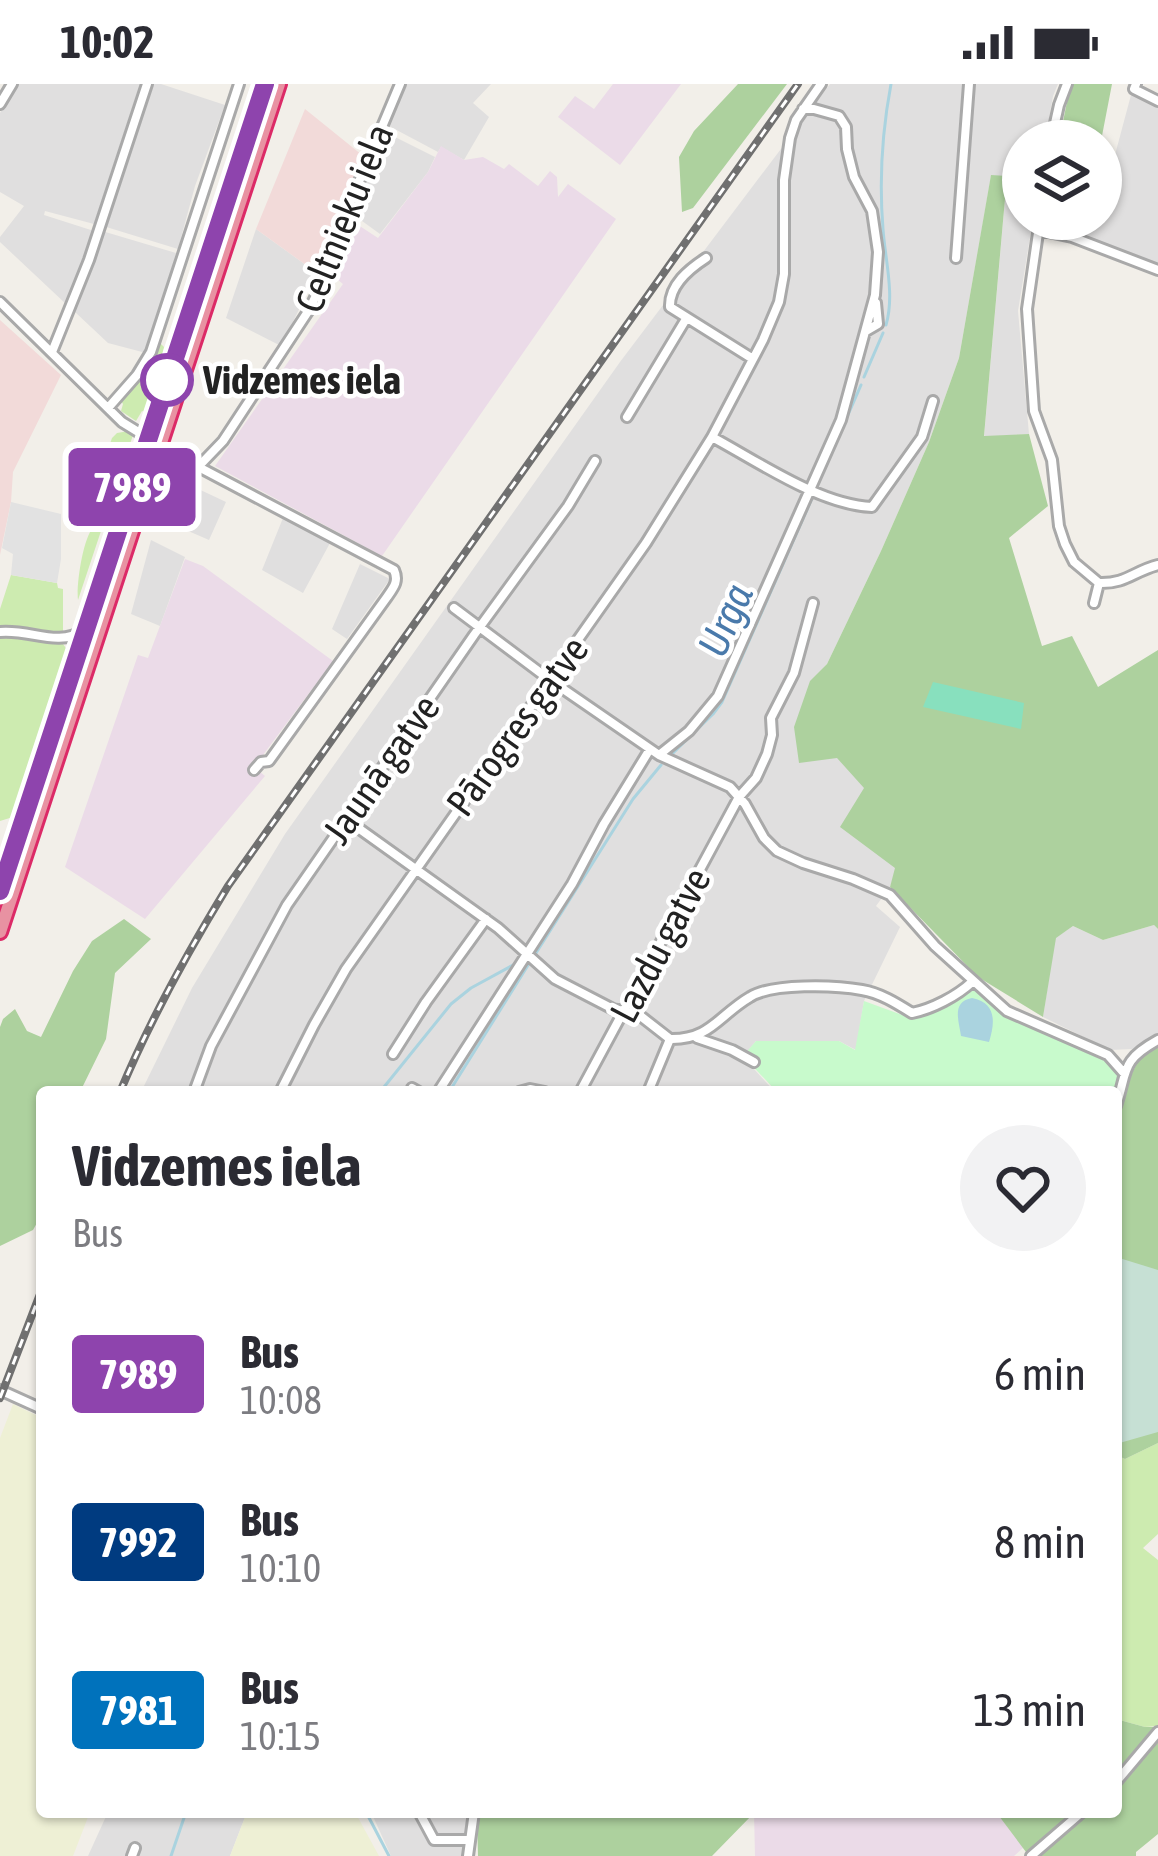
<!DOCTYPE html>
<html lang="en">
<head>
<meta charset="utf-8">
<style>
  :root { --surface:#fff; --page:#f2f2f3; --text:#2b2b33; --muted:#7c7c81 }
  body { margin:0; font-family:"Asap Condensed",sans-serif; background:var(--page); color:var(--text); height:100vh; display:flex; flex-direction:column; font-size:45px; white-space:nowrap }
  * { box-sizing:border-box; margin:0 }
  p { font-size:39px; color:var(--muted) }
  .icon { flex:none; width:66px; height:66px; fill:none; stroke:currentColor; stroke-width:2; stroke-linecap:round; stroke-linejoin:round }
  .map { position:relative; flex:1; overflow:hidden }
  .drawer { position:absolute; left:36px; top:1002px; width:1086px; height:732px; display:flex; flex-direction:column; background:var(--surface); border-radius:12px; box-shadow:0 3px 9px #0004 }
  .drawer>* { flex:none }
  .badge { padding:0 24px; border-radius:9px; font-size:42px; line-height:78px }
  .fabs { position:absolute; left:1002px; top:36px; display:grid; gap:24px }
  .fabs a { display:grid; place-items:center; width:120px; height:120px; border-radius:50%; background:var(--surface); box-shadow:0 3px 9px #0004; font-size:60px }
  .map>.badge { position:absolute; translate:-50% -50%; box-shadow:0 0 0 6px #fff }
  .round { display:grid; place-items:center; flex:none; width:126px; height:126px; border-radius:63px; background:var(--page) }
  .headline { display:flex; align-items:center; justify-content:space-between; height:204px; padding:0 36px }
  h1 { font-size:57px; font-weight:700; line-height:90px }
  ul { padding:0; list-style:none }
  li { display:flex; align-items:center; gap:36px; height:168px; padding:0 36px }
  li div { flex:1 }
  li b { display:block; font-size:45px }
  li em { font-style:normal }
  li .badge { min-width:132px; font-weight:700; text-align:center }
  .status { display:flex; justify-content:space-between; align-items:center; height:84px; padding:0 60px; background:var(--surface); direction:ltr }
  .status svg { height:33px; fill:currentColor }
  .map>svg:first-child { display:block }
  .residential { fill:#e0dfdf }
  .commercial { fill:#f2dad9 }
  .industrial { fill:#ebdbe8 }
  .farmland { fill:#eef0d5 }
  .grass { fill:#cdebb0 }
  .forest { fill:#add19e }
  .wetland { fill:#c6e0d4 }
  .park { fill:#c8facc }
  .pitch { fill:#88e0be }
  .parking { fill:#e2e2e2 }
  .water { fill:#aad3df }
  .lines { fill:none; stroke-linecap:round; stroke-linejoin:round }
  .stream { stroke:#aad3df; stroke-width:3 }
  .minor-casing { stroke:#a9a9a9; stroke-width:14 }
  .highway-casing { stroke:#dc2a67; stroke-width:18 }
  .minor { stroke:#fff; stroke-width:8 }
  .highway { stroke:#e892a2; stroke-width:12 }
  .rail-casing { stroke:#707070; stroke-width:8 }
  .rail { stroke:#fff; stroke-width:3; stroke-dasharray:9; stroke-linecap:butt }
  .line-casing { stroke:#fff; stroke-width:27 }
  .line { stroke:#8e44ad; stroke-width:18 }
  .stop-dot { fill:#fff; stroke:#8e44ad; stroke-width:6 }
  .labels { text-anchor:middle; stroke-width:9; stroke-linejoin:round; paint-order:stroke }
  .street-label { font-size:39px; fill:#222; stroke:#fff }
  .stop-label { font-size:39px; font-weight:bold; fill:#222; stroke:#fff; text-anchor:start }
  .water-label { font-size:42px; font-style:italic; fill:#4a7aab; stroke:#fff }
</style>
</head>
<body>
<div class="status"><b>10:02</b><svg viewBox="0 0 49 12"><path d="M0 12V9h3v3zM5 12V6h3v6zM10 12V3h3v9zM15 12V0h3v12zM26 1h20v11H26zM47 4h2v5h-2z"/></svg></div>
<div class="map">
<svg width="1158" height="1772" viewBox="0 0 1158 1772">
  <rect width="100%" height="100%" fill="#f2efe9"/>
  <path class="residential" d="M17 0H140L94 140 45 127 44 131 94 147 67 221 0 158V153L24 122 0 108V29Z
    M153 0H161L225 21 195 102 178 165 103 142Z
    M406 0H491L473 19 489 33 464 76 441 63 438 68 389 42Z
    M830 0H1058L1053 12 1045 57H1023V135H1033L1018 227 1029 350 984 353 1007 93 991 92 959 274 929 358 881 467 827 580 810 598 837 673 865 704 896 785 890 803 876 822 900 843 864 917 856 966 839 957H756L743 973 775 1008H141L192 904 285 750 620 278Z
    M1131 11 1158 21V181L1047 138 1048 135H1101V82H1112Z
    M387 49 435 73 428 88 380 150 351 129Z
    M256 145 317 189 281 262 226 234Z
    M102 147 176 169 153 254 146 269 108 259 75 228Z
    M175 394 226 418 209 456 163 436Z
    M283 434 330 459 303 509 262 486Z
    M151 456 185 473 160 542 131 530Z
    M360 480 390 495 347 555 332 545Z
    M1154 841 1158 845V951L1132 965 1110 966 1043 933 1055 854 1073 842 1103 856Z
    M108 1728H247L230 1772H88Z
    M371 1728H468L463 1772H391Z"/>
  <path class="commercial" d="M305 25 362 71 317 189 256 145Z
    M0 236 61 291 13 388 11 418 0 471Z"/>
  <path class="industrial" d="M613 0H681L620 81 558 33 575 12 594 25Z
    M441 62 464 76 483 73 504 85 509 80 538 102 550 87 557 93 558 113 568 100 616 135 382 472 215 382 343 200 328 188 349 135 378 154 428 88Z
    M185 475 203 482 333 577 254 683 265 692 145 835 65 783 138 571 148 574Z
    M754 1728H996L1024 1763 1014 1772H755Z"/>
  <path class="farmland" d="M13 1320 42 1334V1728H90L73 1772H0V1354Z
    M247 1728H355L379 1772H230Z"/>
  <path class="grass" d="M160 259 164 263 160 280 164 281 152 331 142 327 136 337 121 327 123 320 121 317 153 274Z
    M129 347 133 351 78 516C76 502 83 454 93 444 95 442 99 441 102 440L108 420 100 407 103 380 112 354 117 349Z
    M136 353 140 364 83 540 79 546 72 548Z
    M11 491 57 499 58 504 63 505V551L0 541V525Z
    M11 552 63 560 70 570 71 579 18 728 13 733 0 737V555Z
    M1158 1359V1450L1143 1464 1158 1476V1642L1145 1643 1116 1635V1371L1125 1375Z"/>
  <path class="forest" d="M738 0H787L693 124 682 128 679 73 694 47Z
    M1073 0H1112L1101 57H1059L1068 13Z
    M991 91 1007 92 984 352 1029 350 1048 422 1009 454 1042 562 1072 552 1098 603 1158 566V845L1154 841 1103 856 1073 842 1056 854 1043 933 978 893 890 803 895 784 840 743 864 704 837 674 799 679 794 643 810 597 827 580 881 467 929 358 959 274Z
    M124 835 151 855 115 889 106 955 80 1008H42V1130L33 1146 0 1162V943L3 935 15 925 27 947 41 953 73 887 92 857Z
    M1158 962V1359L1125 1375 1116 1371V1030L1125 1003 1140 973Z
    M1116 1635 1145 1643H1158V1750L1136 1768V1772H1029L996 1728H1116Z
    M481 1728H754V1729L712 1772H478L477 1733Z"/>
  <path class="wetland" d="M1116 1173 1158 1186V1348L1116 1360Z"/>
  <path class="park" d="M966 896 1010 931 1109 979 1121 990 1114 1008H777L743 972 756 957H839L855 966 864 917 905 932 952 909Z"/>
  <path class="pitch" d="M933 598 1024 619 1021 645 923 623Z"/>
  <path class="parking" d="M11 418 61 430V475L57 499 11 491 13 470 2 464Z"/>
  <path class="water" d="M972 914C997 919 995 939 989 958L961 952C959 937 951 918 972 914Z"/>
  <g class="lines">
    <path class="stream" d="M886 241C895 211 885 175 883 145 879 96 882 48 891 0
      M864 293 883 249
      M817 402 861 301
      M671 671 713 630 722 618 813 412
      M536 869 633 715 661 681
      M380 1008 451 920 471 904 515 880
      M449 1008 530 878
      M366 1728 389 1772
      M171 1772 186 1728"/>
    <defs>
      <path id="minor" d="M1136 0 1134 5 1158 17
        M0 20 12 0
        M1051 57 1059 21 1067 0
        M1040 135 1027 225 1034 327 1052 376 1059 442 1065 460 1074 478 1099 499C1126 500 1134 487 1158 481
        M1039 146 1072 153 1158 186
        M706 174C689 185 669 201 670 223L753 275
        M956 174 969 0
        M0 218 122 338 174 370 394 486C399 497 394 503 387 513L269 677 261 678 254 686
        M866 247 878 240 876 219
        M52 268 89 176 147 0
        M108 324 137 291 151 268 239 0
        M627 333 686 235
        M712 353C757 377 820 421 872 423L922 353 933 317
        M199 382 223 357 309 226 322 199 332 162 400 0
        M1094 519 1099 499
        M454 524 550 596 659 671 730 703 745 720 764 754 777 767 803 779 853 795 890 811 935 862 1007 927 1108 971 1123 988
        M0 548C32 545 56 564 85 546
        M659 671 689 647 718 612 841 336 875 211 878 168 872 127 854 93 847 65 846 43 839 32 814 25H803
        M347 736 498 844 555 895 613 925 638 930 670 955C710 956 719 931 750 913 772 899 835 901 862 906 880 909 896 919 912 929 932 925 957 912 972 898
        M697 954 732 966 754 978
        M393 970 426 918 486 835
        M412 1004 419 1008
        M194 1008 211 962 287 821 474 551 568 422 595 377
        M280 1008 314 941 346 885 646 459 712 353 763 256 779 218 784 190V96L790 54 796 36 821 0
        M438 1008 572 800 604 740 650 665
        M519 1008 530 1005 545 1008
        M580 1008 739 713 756 694 767 670 772 651 771 634 794 589 813 519
        M648 1008 670 955
        M1116 1022C1128 986 1120 977 1158 956
        M0 1306 42 1325
        M1116 1698 1158 1648
        M419 1728 434 1756H469
        M132 1772 135 1764
        M468 1772 474 1728
        M1031 1772 1082 1728"/>
      <path id="highway" d="M0 807 265 0
        M0 848 279 0"/>
    </defs>
    <use href="#minor" class="minor-casing"/>
    <use href="#highway" class="highway-casing"/>
    <use href="#minor" class="minor"/>
    <use href="#highway" class="highway"/>
    <defs>
      <path id="rail" d="M120 1008C150 936 187 869 228 802L798 0
        M0 1314 42 1205"/>
    </defs>
    <use href="#rail" class="rail-casing"/>
    <use href="#rail" class="rail"/>
  </g>
  <g class="lines">
    <defs>
      <path id="line" d="M0 807 265 0"/>
    </defs>
    <use href="#line" class="line-casing"/>
    <use href="#line" class="line"/>
  </g>
  <circle class="stop-dot" cx="167" cy="296" r="24"/>
  <g class="labels">
    <g class="street-label">
      <text transform="translate(344 134) rotate(-68)" y="14">Celtnieku iela</text>
      <text transform="translate(517 642) rotate(-54)" y="14">Pārogres gatve</text>
      <text transform="translate(381 685) rotate(-55)" y="14">Jaunā gatve</text>
      <text transform="translate(660 861) rotate(-62)" y="14">Lazdu gatve</text>
    </g>
    <g class="stop-label">
      <text x="203" y="310">Vidzemes iela</text>
    </g>
    <g class="water-label">
      <text transform="translate(725 536) rotate(-66)" y="15">Urga</text>
    </g>
  </g>
</svg>
<div class="fabs">
<a><svg class="icon" aria-label="layers" viewBox="0 0 24 24"><path d="M12 4l9 5-9 5-9-5zM3 14l9 5 9-5"/></svg></a>
</div>
<b class="badge" style="left:132px;top:403px;background:#8e44ad;color:#fff">7989</b>
<section class="drawer">
<div class="headline"><div><h1>Vidzemes iela</h1><p>Bus</p></div><a class="round"><svg class="icon" aria-label="heart" viewBox="0 0 24 24"><path d="M12 20l-8-8c-3-5 5-10 8-4 3-6 11-1 8 4z"/></svg></a></div>
<ul>
<li><span class="badge" style="background:#8e44ad;color:#fff">7989</span><div><b>Bus</b><p>10:08</p></div><em>6 min</em></li>
<li><span class="badge" style="background:#003b80;color:#fff">7992</span><div><b>Bus</b><p>10:10</p></div><em>8 min</em></li>
<li><span class="badge" style="background:#0072bc;color:#fff">7981</span><div><b>Bus</b><p>10:15</p></div><em>13 min</em></li>
</ul>
</section>
</div>
</body>
</html>
